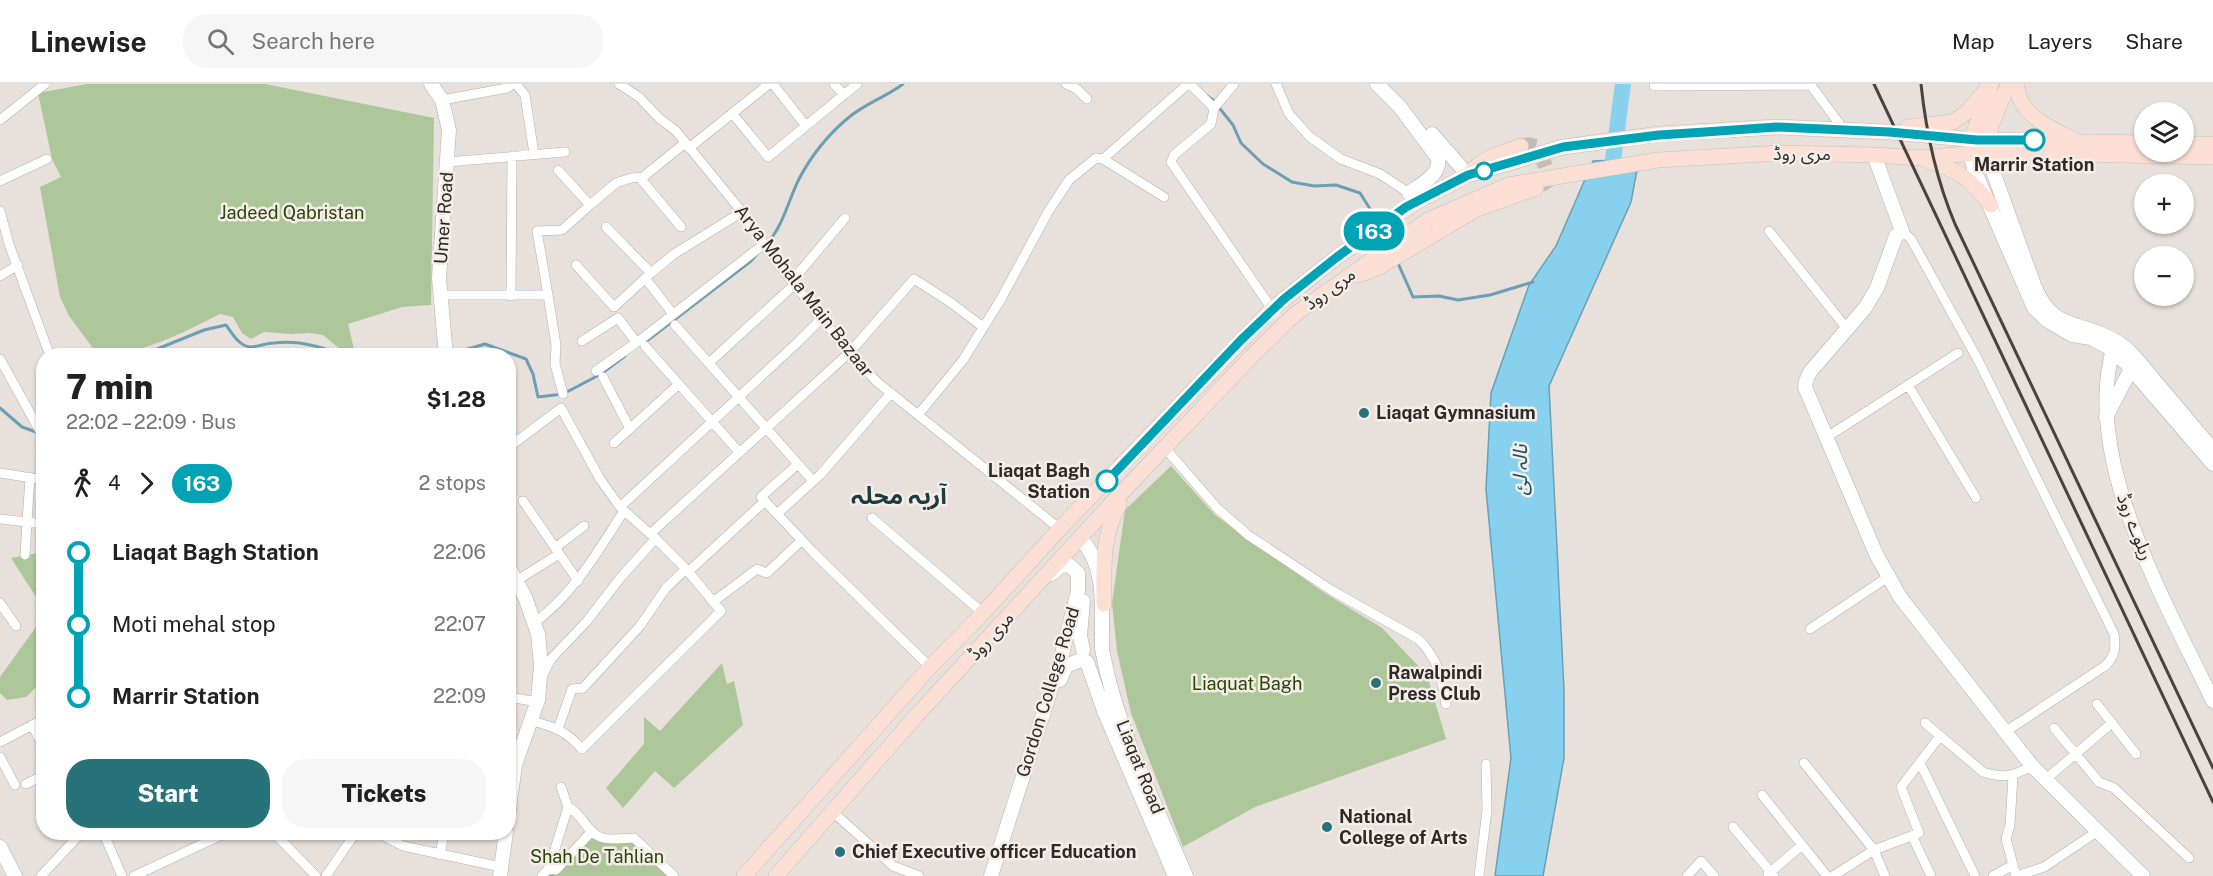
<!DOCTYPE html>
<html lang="en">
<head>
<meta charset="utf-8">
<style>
  :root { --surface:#fff; --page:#f6f6f6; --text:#222; --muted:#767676; --line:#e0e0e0; --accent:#287279 }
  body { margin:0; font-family:"Public Sans","Noto Sans Arabic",sans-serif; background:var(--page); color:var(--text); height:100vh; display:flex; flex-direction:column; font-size:22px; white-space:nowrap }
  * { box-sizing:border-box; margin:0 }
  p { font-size:20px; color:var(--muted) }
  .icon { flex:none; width:33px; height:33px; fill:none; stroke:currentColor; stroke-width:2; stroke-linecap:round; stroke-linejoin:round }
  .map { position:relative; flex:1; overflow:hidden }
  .drawer { position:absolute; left:36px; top:264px; width:480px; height:492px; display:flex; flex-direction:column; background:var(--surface); border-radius:24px; box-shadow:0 2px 4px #0004 }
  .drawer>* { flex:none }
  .badge { padding:0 12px; border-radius:20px; font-size:21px; line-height:39px }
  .buttons { position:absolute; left:2134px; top:18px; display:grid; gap:12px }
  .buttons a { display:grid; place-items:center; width:60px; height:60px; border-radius:50%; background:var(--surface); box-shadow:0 2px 4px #0004; font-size:30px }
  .map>.badge { position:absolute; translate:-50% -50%; box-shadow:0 0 0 3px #fff }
  .legs { display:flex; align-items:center; gap:9px; height:66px; padding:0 30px; font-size:20px }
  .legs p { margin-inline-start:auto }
  .overview { display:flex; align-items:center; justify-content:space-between; height:102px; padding:0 30px }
  h1 { font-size:33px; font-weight:800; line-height:45px }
  .button { display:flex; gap:12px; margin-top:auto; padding:12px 30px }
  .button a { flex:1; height:69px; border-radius:24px; background:var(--accent); color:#fff; font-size:24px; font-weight:800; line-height:69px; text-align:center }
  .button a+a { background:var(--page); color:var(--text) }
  ul { padding:0 30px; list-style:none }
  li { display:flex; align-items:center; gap:21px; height:72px; font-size:22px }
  li i { display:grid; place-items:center; width:9px; height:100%; margin:0 8px; background:currentColor }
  li i::after { content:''; width:15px; height:15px; margin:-8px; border:4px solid; border-radius:50%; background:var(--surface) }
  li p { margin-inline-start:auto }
  li:first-child i { background:linear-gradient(#0000 50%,currentColor 0) }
  li:last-child i { background:linear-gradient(currentColor 50%,#0000 0) }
  header { display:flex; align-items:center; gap:36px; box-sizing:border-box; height:84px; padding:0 30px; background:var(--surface); border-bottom:2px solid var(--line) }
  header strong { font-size:28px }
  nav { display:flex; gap:33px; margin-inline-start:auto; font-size:21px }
  .search { width:420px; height:54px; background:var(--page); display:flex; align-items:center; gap:15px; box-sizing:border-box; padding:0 21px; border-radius:24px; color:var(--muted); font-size:22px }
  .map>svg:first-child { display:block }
  .green { fill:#adc79b }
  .water { fill:#87d1ef; stroke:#6c9fb3; stroke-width:1.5 }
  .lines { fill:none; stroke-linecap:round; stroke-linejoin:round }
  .stream { stroke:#6c9fb3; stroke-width:3 }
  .river { stroke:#87d1ef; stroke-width:16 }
  .primary-tunnel { stroke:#c3bcb7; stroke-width:15; stroke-dasharray:15 8; stroke-linecap:butt }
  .street-casing { stroke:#b7afaa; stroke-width:10 }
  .secondary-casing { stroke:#b7afaa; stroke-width:15 }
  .primary-casing { stroke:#c0bfbe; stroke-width:16 }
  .street { stroke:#fff; stroke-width:9 }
  .secondary { stroke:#fff; stroke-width:14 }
  .primary { stroke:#fbdfd5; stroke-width:15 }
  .rail { stroke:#474340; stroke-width:3 }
  .line-1-casing { stroke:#fff; stroke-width:14 }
  .line-1 { stroke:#00a3b4; stroke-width:9 }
  .stop-1-dot { fill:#fff; stroke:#00a3b4; stroke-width:3 }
  .poi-dot { fill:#287279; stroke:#f5ede8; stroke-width:2 }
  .labels { text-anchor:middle; stroke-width:5; stroke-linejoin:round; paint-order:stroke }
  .street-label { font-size:18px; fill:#2d2a28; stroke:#f5ede8 }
  .stop-label { font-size:18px; font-weight:bold; fill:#2d2a28; stroke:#f5ede8 }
  .park-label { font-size:18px; fill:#294609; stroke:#f5ede8 }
  .poi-label { font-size:18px; font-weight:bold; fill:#2d2a28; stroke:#f5ede8; text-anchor:start }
  .water-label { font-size:20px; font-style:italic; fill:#155267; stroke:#f5ede8 }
  .district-label { font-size:24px; font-weight:bold; fill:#1b3d41; stroke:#f5ede8 }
</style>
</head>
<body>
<header>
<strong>Linewise</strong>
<div class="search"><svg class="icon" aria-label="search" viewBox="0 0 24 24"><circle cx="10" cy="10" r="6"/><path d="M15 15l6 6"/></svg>Search here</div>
<nav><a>Map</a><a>Layers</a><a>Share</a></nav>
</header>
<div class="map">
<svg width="2213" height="792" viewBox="0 0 2213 792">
  <rect width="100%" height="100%" fill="#e8e0db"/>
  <path class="green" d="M87 0H265L434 34 431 221 402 223 348 240 354 265H340L323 251 310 249 291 250 264 248 251 255 242 249 233 233 220 230C183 249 140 271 98 271L69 232 60 213 40 103 61 93 52 75 38 9Z
    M1171 382 1215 431 1320 506 1382 544 1427 591 1446 655 1255 723 1183 763 1131 629 1117 567 1112 519 1125 426Z
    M43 468V597L26 613 7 616 0 609V593L41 536 38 516 11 474Z
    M722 579 727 600 734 597 743 641 674 704 655 687 623 724 606 704 644 660V633L660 647Z
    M592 747 601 753 634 754 674 792H542L556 785Z"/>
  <path class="water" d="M1639 75 1631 118 1549 302 1564 606V674L1543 792H1495L1511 674 1486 405 1491 309 1529 201 1556 162 1593 77Z"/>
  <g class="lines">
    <path class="stream" d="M1206 11 1213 16 1233 41 1241 59 1263 80 1292 98 1314 102 1336 101 1360 109 1379 139
      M767 160C784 140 788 117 799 95 811 72 829 50 848 34 864 20 886 13 903 0
      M1397 177 1413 213 1439 212 1458 216 1490 211 1533 198
      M648 256 751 177 758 169
      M451 270 485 260 526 275 533 290 538 313 563 310 601 290 625 272
      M140 272 204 246 226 241C232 249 239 262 250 263 258 263 266 259 274 259 298 256 321 262 344 272
      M0 324 22 343 39 349"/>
    <path class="river" d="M1610 99 1623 0"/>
    <path class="primary-tunnel" d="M1521 62 1530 61 1538 63 1548 89 1547 97 1539 102"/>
    <defs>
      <path id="street" d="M516 0 525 11 534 70
        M619 0 639 13 659 34 676 47 742 128 774 175 843 261 877 298 1060 445
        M773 0 806 42
        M834 0 844 11
        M1066 0 1077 5 1087 15
        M1190 0 1214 24
        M1234 0 1214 24 1211 40 1174 71 1171 78 1272 225
        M1276 0 1289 30 1310 53 1341 75 1380 90 1409 109
        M1810 0 1844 46
        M1654 2 1810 1
        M442 16 507 4 513 0
        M732 29 768 73 857 0
        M0 36 45 0
        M689 64 769 0
        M1103 75 1164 113
        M447 78 565 68
        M558 86 590 121 616 99 631 94 643 93 685 59
        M640 94 681 143
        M0 97 47 75
        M0 127 9 160 50 272
        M606 143 651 189 674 170 742 128
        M1769 147 1848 246
        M1902 147 1911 155 1978 276 2114 550C2116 565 2115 572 2105 582L2005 648
        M576 181 614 223 651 189
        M0 192 18 181
        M645 194 673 230
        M792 197 845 134
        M441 211H548L556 261 555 280 563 310
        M548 211 537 147 562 146 590 121
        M511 212 512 72
        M675 241 813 397
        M582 257 618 234 636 258
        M645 262 739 368
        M198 269V272
        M0 275 41 349
        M709 279 795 200
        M596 287 640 256 764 160
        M603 293 630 345
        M1908 301 1976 414
        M918 331 963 276 1001 215 1048 128 1069 96 1096 74 1103 75 1188 0
        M508 336 514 359
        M1827 353 1958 269
        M614 359 679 300
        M508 364 561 324 600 395 620 423 657 456 686 485 721 527 582 665C566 647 555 643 532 637
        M1165 364 1217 424 1248 451 1331 506 1418 555C1438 574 1442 594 1446 620
        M798 380 761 413 813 468 930 583
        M0 389 44 396
        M30 393 27 438 44 440
        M523 417 578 497
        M620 423 798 258 822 234
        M777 430 821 390 891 309
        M872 434 983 529
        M0 435 27 438 25 471
        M650 450 850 268 914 195 950 218 983 243
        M555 464 584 442
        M688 488 765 417 766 419
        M516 497 559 470
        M713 518 757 485 766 489 768 488 802 456
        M0 519 16 542
        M534 539C574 510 597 468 624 427
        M1810 545 1888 493
        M543 591 551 575 587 537 621 493 656 454
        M508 613 538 618
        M2097 620 2136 670
        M1925 639 1983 688C2004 695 2013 692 2032 682
        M32 641 44 664
        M2054 644 2099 698 2114 704 2189 774
        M558 645 572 605 583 604 640 542 666 504 686 485
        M0 658 44 635
        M0 673 15 701
        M1804 679 1874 766 1885 792
        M1920 679 1975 792
        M2013 692 2010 741 2006 755 2016 792
        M2046 695 2112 639
        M26 700 44 691
        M1762 711 1827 792
        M568 723C582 729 586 748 600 753 609 757 625 754 634 754L674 792
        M833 728 893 782 919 792
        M1733 743 1774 792
        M103 748 122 792
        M273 748 316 792
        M376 748 403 762 501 783
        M1914 756 1931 792
        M440 771 444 748
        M549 784 568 723 561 703
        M1768 790 1802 761
        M41 792 82 748
        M134 792 228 748
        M326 792 356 748
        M542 792 549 784 556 786 592 747
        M1479 792 1487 726 1486 680
        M1687 792 1701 777 1714 792
        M1833 792 1874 766 1919 749 1901 703 1940 652
        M1993 792 2013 781
        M2017 792 2044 783 2098 747"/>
      <path id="secondary" d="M431 0 442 16 449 46 439 194 446 272
        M1377 0 1400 23 1438 74C1441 91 1421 100 1409 109
        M1432 50 1468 91
        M1986 68 2034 201C2053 248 2076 235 2114 256 2129 264 2142 281 2153 295 2173 318 2193 342 2213 366
        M1970 69 1975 88 2034 224 2048 237 2072 251 2091 254 2106 262 2126 279 2213 380
        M1874 71 1902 147 1896 152 1877 204 1865 224 1810 288 1806 297 1805 303 1876 470 1900 513 2032 682 2143 792
        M2114 262C2080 373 2166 518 2213 617
        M2106 333 2131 285 2137 280
        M1081 455C1108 484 1101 529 1102 565
        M508 482 525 513 538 550 541 581 538 616 515 681 508 732
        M1083 566 1080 552 1083 517
        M1103 570C1118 648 1155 719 1186 792
        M1087 578 1104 627 1175 792
        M1060 596 1066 582 1083 575
        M0 763 15 792
        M500 792 506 748
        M991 792 1061 574 1078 507V489L1069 481 1061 482 1051 490"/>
      <path id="primary" d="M2017 0C2016 28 2050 45 2073 55
        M1908 43 1953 38 1967 28 1991 0
        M1971 55 1990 8
        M2184 60H2213
        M1987 65 1991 42 2008 0
        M1926 76C1960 87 1969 94 1991 121
        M1470 89C1483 73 1502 69 1521 62
        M1359 191 1379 183 1475 126 1536 104
        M1104 520C1104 484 1101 454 1119 421
        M744 792 930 583 983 529 1066 438 1272 225 1337 173 1420 116 1468 91 1563 63 1659 50 1776 43 1889 48 1977 56 2145 59
        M776 792 917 631 1111 420 1252 272 1294 231 1428 136 1508 101 1658 76 1780 69 1874 71 1921 74 1986 68 2213 73"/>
    </defs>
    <use href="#street" class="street-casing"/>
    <use href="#secondary" class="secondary-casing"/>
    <use href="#primary" class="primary-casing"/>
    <use href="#street" class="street"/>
    <use href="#secondary" class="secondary"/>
    <use href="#primary" class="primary"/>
    <path class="rail" d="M1874 0 2213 718
      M1921 0C1926 48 1936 95 1955 140L2213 684"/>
  </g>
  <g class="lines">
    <defs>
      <path id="line-1" d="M1107 397 1241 256 1284 215 1337 173 1406 123 1468 91 1563 63 1659 51 1705 48 1776 43 1889 48 1977 56H2034"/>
    </defs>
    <use href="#line-1" class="line-1-casing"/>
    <use href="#line-1" class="line-1"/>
  </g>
  <g class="stop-1-dot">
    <circle cx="2034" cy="56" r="10"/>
    <circle cx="1484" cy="87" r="8"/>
    <circle cx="1107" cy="397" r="10"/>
  </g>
  <g class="poi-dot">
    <circle cx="1364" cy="329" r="6"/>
    <circle cx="1376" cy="599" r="6"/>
    <circle cx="1327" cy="743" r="6"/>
    <circle cx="840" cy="768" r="6"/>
  </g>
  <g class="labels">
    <g class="street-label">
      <text x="1802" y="76">مری روڈ</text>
      <text transform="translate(444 134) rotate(-86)" y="6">Umer Road</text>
      <text transform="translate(1330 205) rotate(-36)" y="6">مری روڈ</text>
      <text transform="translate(804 207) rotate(52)" y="6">Arya Mohala Main Bazaar</text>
      <text transform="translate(2135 443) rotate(69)" y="6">ریلوے روڈ</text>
      <text transform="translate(991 552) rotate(-48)" y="6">مری روڈ</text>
      <text transform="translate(1048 608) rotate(-73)" y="6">Gordon College Road</text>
      <text transform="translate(1140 683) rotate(68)" y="6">Liaqat Road</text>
    </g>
    <g class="stop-label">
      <text x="2034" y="87">Marrir Station</text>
      <text x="1090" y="393" text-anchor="end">Liaqat Bagh<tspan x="1090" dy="21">Station</tspan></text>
    </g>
    <g class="park-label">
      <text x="292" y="135">Jadeed Qabristan</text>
      <text x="1247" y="606">Liaquat Bagh</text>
      <text x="597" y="779">Shah De Tahlian</text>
    </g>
    <g class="poi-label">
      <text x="1376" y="335">Liaqat Gymnasium</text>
      <text x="1388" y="595">Rawalpindi<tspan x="1388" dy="21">Press Club</tspan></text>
      <text x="1339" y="739">National<tspan x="1339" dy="21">College of Arts</tspan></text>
      <text x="852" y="774">Chief Executive officer Education</text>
    </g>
    <g class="water-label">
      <text transform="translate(1520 386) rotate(-90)" y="7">نالہ لئ</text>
    </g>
    <g class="district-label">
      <text x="899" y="420">آریہ محلہ</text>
    </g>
  </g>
</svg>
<div class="buttons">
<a><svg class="icon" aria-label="layers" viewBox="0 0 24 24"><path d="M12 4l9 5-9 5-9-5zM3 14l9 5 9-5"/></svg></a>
<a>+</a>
<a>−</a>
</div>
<b class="badge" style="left:1374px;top:147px;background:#00a3b4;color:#fff">163</b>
<section class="drawer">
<div class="overview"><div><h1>7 min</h1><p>22:02 – 22:09 · Bus</p></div><b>$1.28</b></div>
<div class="legs"><svg class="icon" aria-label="walk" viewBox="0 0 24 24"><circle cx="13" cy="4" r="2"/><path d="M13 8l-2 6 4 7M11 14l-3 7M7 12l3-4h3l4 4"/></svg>4<svg class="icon" aria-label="forward" viewBox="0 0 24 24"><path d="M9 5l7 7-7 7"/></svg><b class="badge" style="background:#00a3b4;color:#fff">163</b><p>2 stops</p></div>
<ul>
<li><i style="color:#00a3b4"></i><b>Liaqat Bagh Station</b><p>22:06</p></li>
<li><i style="color:#00a3b4"></i><span>Moti mehal stop</span><p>22:07</p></li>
<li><i style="color:#00a3b4"></i><b>Marrir Station</b><p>22:09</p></li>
</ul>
<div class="button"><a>Start</a><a>Tickets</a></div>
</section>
</div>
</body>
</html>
